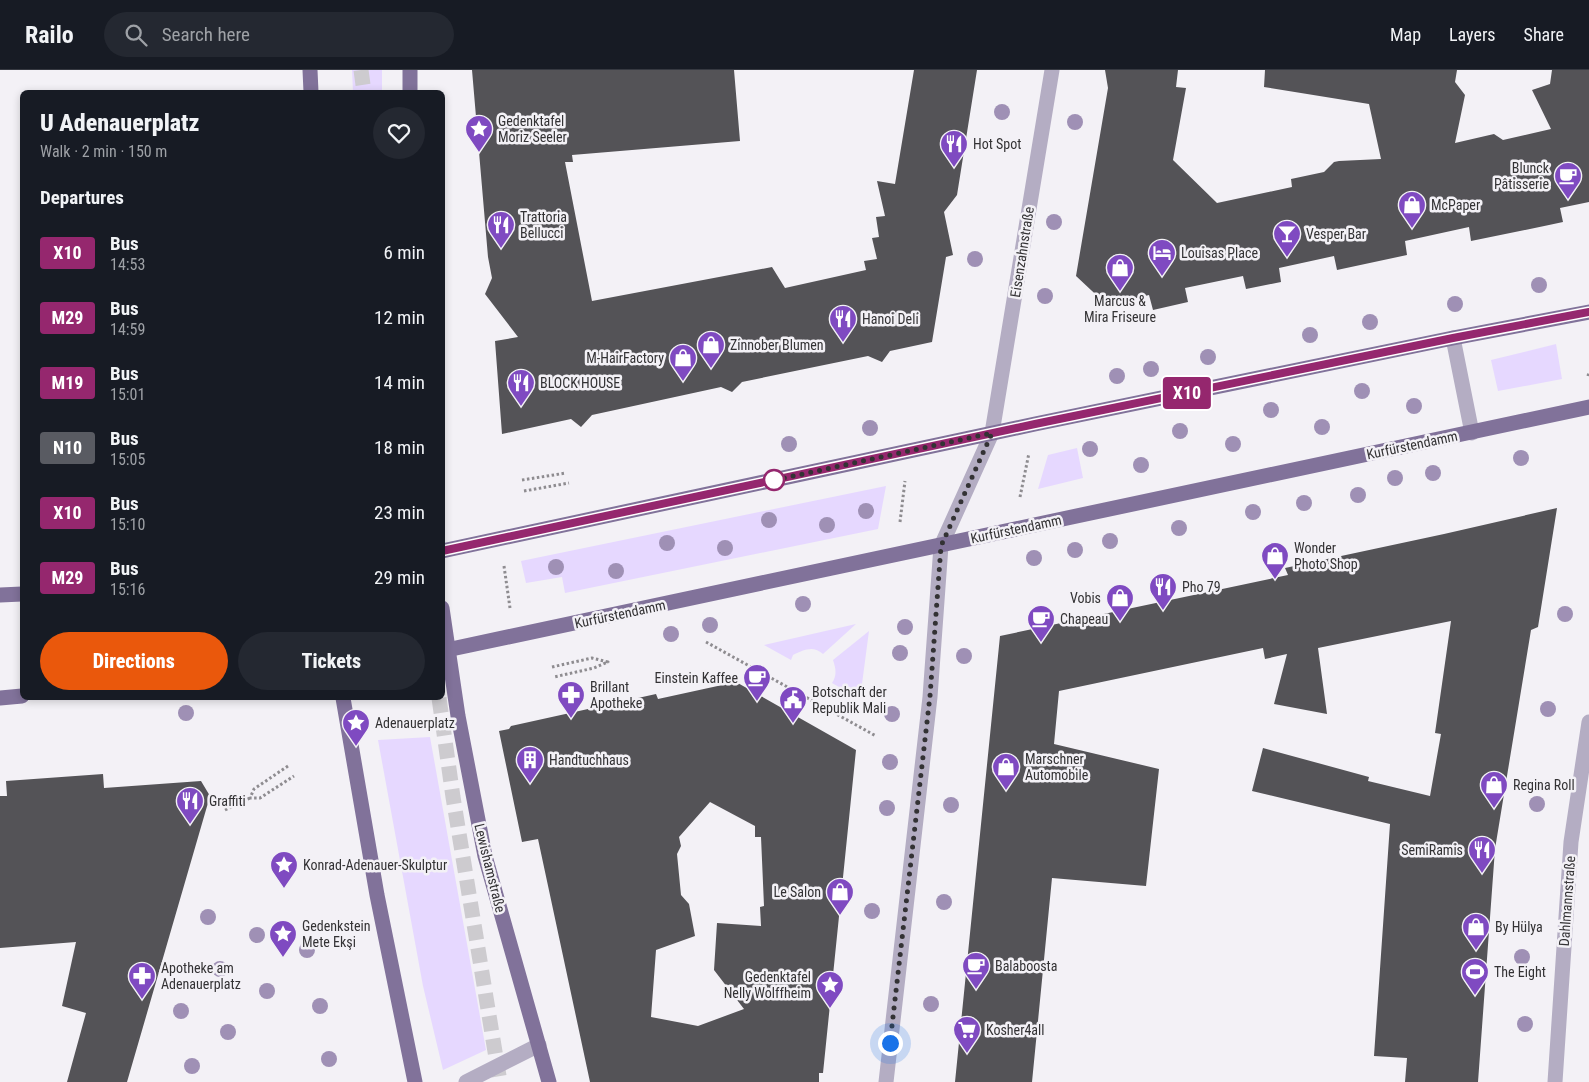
<!DOCTYPE html>
<html lang="en">
<head>
<meta charset="utf-8">
<style>
  :root { --surface:#171b24; --page:#242831; --text:#f1f3f6; --muted:#9ea1a6; --line:#363941; --accent:#ea580c }
  body { margin:0; font-family:"Roboto Condensed",sans-serif; background:var(--page); color:var(--text); height:100vh; display:flex; flex-direction:column; font-size:19px; white-space:nowrap }
  * { box-sizing:border-box; margin:0 }
  p { font-size:16px; color:var(--muted) }
  .icon { flex:none; width:28px; height:28px; fill:none; stroke:currentColor; stroke-width:2; stroke-linecap:round; stroke-linejoin:round }
  .map { position:relative; flex:1; overflow:hidden }
  .panel { position:absolute; left:20px; top:20px; width:425px; height:610px; display:flex; flex-direction:column; background:var(--surface); border-radius:8px; box-shadow:0 2px 8px #0003 }
  .panel>* { flex:none }
  .badge { padding:0 10px; border-radius:4px; font-size:18px; line-height:32px }
  .you { position:absolute; width:25px; height:25px; margin:-12px; border:4px solid #fff; border-radius:50%; background:#1a73e8; box-shadow:0 0 0 8px #1a73e833 }
  .map>.badge { position:absolute; translate:-50% -50%; box-shadow:0 0 0 2px #fff }
  h2 { padding:0 20px; font-size:19px; line-height:45px }
  .round { display:grid; place-items:center; flex:none; width:52px; height:52px; border-radius:26px; background:var(--page) }
  .headline { display:flex; align-items:center; justify-content:space-between; height:85px; padding:0 20px }
  h1 { font-size:24px; font-weight:800; line-height:38px }
  .action { display:flex; gap:10px; margin-top:auto; padding:10px 20px }
  .action a { flex:1; height:58px; border-radius:30px; background:var(--accent); color:#fff; font-size:20px; font-weight:800; line-height:58px; text-align:center }
  .action a+a { background:var(--page); color:var(--text) }
  ul { padding:0; list-style:none }
  li { display:flex; align-items:center; gap:15px; height:65px; padding:0 20px }
  li div { flex:1 }
  li b { display:block; font-size:19px }
  li em { font-style:normal }
  li .badge { min-width:55px; font-weight:700; text-align:center }
  header { display:flex; align-items:center; gap:30px; box-sizing:border-box; height:70px; padding:0 25px; background:var(--surface); border-bottom:1px solid var(--line) }
  header strong { font-size:24px }
  nav { display:flex; gap:28px; margin-inline-start:auto; font-size:18px }
  .search { width:350px; height:45px; background:var(--page); display:flex; align-items:center; gap:12px; box-sizing:border-box; padding:0 18px; border-radius:28px; color:var(--muted); font-size:19px }
  .map>svg:first-child { display:block }
  .green { fill:#e6d8ff }
  .building { fill:#545357; fill-rule:evenodd }
  .lines { fill:none; stroke-linecap:round; stroke-linejoin:round }
  .major-tunnel { stroke:#cdcbcf; stroke-width:15; stroke-dasharray:15 8; stroke-linecap:butt }
  .path { stroke:#8e8c90; stroke-width:3; stroke-dasharray:2.5 2.5; stroke-linecap:butt }
  .minor { stroke:#b4adc3; stroke-width:15 }
  .major { stroke:#81729a; stroke-width:15 }
  .tree { fill:#9f90b5 }
  .line-casing { stroke:#fff; stroke-width:11 }
  .line { stroke:#95276e; stroke-width:8 }
  .walk { stroke:#333234; stroke-width:5; stroke-dasharray:0 9 }
  .stop-dot { fill:#fff; stroke:#95276e; stroke-width:2.5 }
  .labels { text-anchor:middle; stroke-width:5; stroke-linejoin:round; paint-order:stroke }
  .poi-label { font-size:14px; fill:#333234; stroke:#f3f1f6; text-anchor:start }
  .street-label { font-size:14px; fill:#333234; stroke:#f3f1f6 }
</style>
</head>
<body>
<header>
<strong>Railo</strong>
<div class="search"><svg class="icon" aria-label="search" viewBox="0 0 24 24"><circle cx="10" cy="10" r="6"/><path d="M15 15l6 6"/></svg>Search here</div>
<nav><a>Map</a><a>Layers</a><a>Share</a></nav>
</header>
<div class="map">
<svg width="1589" height="1012" viewBox="0 0 1589 1012">
  <rect width="100%" height="100%" fill="#f3f1f6"/>
  <path class="green" d="M352 0H382V22H353Z
    M1556 274 1562 309 1498 321 1491 290Z
    M1077 378 1083 408 1038 419 1048 385Z
    M886 416 878 459 565 523 562 507 526 513 521 491Z
    M856 554 823 584C813 575 804 580 793 585L791 590 764 575Z
    M869 561 860 629 832 613C837 605 836 599 833 590Z
    M430 667 486 980 443 1000 423 916 378 670Z"/>
  <path class="building" d="M472 0H734L740 71 572 85 573 92H565L592 231 772 197 785 218 866 200 864 191 877 189 872 168 879 167 876 147 885 146 877 111 895 114 914 0H977L957 125 944 142 953 185 946 187 932 272 890 281 882 292 868 286 742 312 732 322 721 317 592 345 581 357 571 349 502 364 495 271 518 267 485 224 492 208 488 187Z
    M1105 0H1178L1176 17 1186 18 1173 90 1217 133 1292 117 1291 109 1324 102 1334 92 1339 91 1381 89 1369 34 1264 17 1265 0H1457L1455 12 1465 25 1455 73 1494 64 1503 70 1551 59 1532 20 1550 14 1552 0H1589V132L1560 138 1563 152 1549 155 1471 171 1469 157 1405 171 1407 185 1337 200 1334 186 1279 198 1281 212 1246 219 1243 206 1185 218 1188 232 1153 240 1149 225 1107 235 1076 206 1108 18Z
    M1557 438 1538 557 1531 560 1495 779 1478 1012H1405L1407 988 1374 986 1390 754 1252 721 1263 678 1369 707 1368 711 1430 726 1441 664 1435 663 1451 551 1318 578 1327 644 1274 634 1287 584 1265 589 1263 578 1059 621 1054 674 1159 699 1146 816 1052 808 1032 1012H955L1000 566 1288 505 1285 498 1444 464Z
    M736 612 856 680 823 1003H819V1012H590L538 769 522 772 499 661 509 659 511 656 656 624 658 629ZM710 732 755 756V767H761L764 836 760 837 761 856 717 853 714 900 744 939 698 956 651 947 656 880 695 866 689 834 681 825 677 784 681 776 679 767Z
    M103 704 104 718 201 711 210 726 127 1012H67L86 943 62 936 76 872 0 878V726H7L6 711Z"/>
  <g class="lines">
    <path class="major-tunnel" d="M361 0 364 22
      M439 628 453 727 500 1012"/>
    <path class="path" d="M1588 306 1589 302
      M522 410 566 403
      M524 421 569 413
      M1020 427 1029 383
      M900 452 905 411
      M504 496 510 538
      M706 572 876 666
      M552 597 592 588 608 592 594 598 554 607
      M376 657 428 653
      M288 696 254 719 250 728H260L294 706
      M225 740 250 728"/>
    <path class="minor" d="M1453 268 1472 363
      M466 1012 539 975
      M886 1012 930 627 941 476 992 363 1052 0
      M1555 1012 1571 772 1589 652"/>
    <path class="major" d="M310 0 311 22
      M410 0V22
      M442 481 1035 354 1453 268 1589 242
      M0 525 22 524
      M442 538 458 646 485 786 549 1012
      M442 581 1589 337
      M0 628 22 626
      M343 628 377 825 415 1012"/>
  </g>
  <g class="tree">
    <circle cx="1002" cy="42" r="8"/>
    <circle cx="1075" cy="52" r="8"/>
    <circle cx="1054" cy="152" r="8"/>
    <circle cx="975" cy="189" r="8"/>
    <circle cx="1539" cy="215" r="8"/>
    <circle cx="1045" cy="226" r="8"/>
    <circle cx="1455" cy="234" r="8"/>
    <circle cx="1370" cy="252" r="8"/>
    <circle cx="1310" cy="265" r="8"/>
    <circle cx="1208" cy="287" r="8"/>
    <circle cx="1151" cy="299" r="8"/>
    <circle cx="1117" cy="306" r="8"/>
    <circle cx="1362" cy="321" r="8"/>
    <circle cx="1414" cy="336" r="8"/>
    <circle cx="1271" cy="340" r="8"/>
    <circle cx="1322" cy="357" r="8"/>
    <circle cx="870" cy="358" r="8"/>
    <circle cx="1180" cy="361" r="8"/>
    <circle cx="789" cy="374" r="8"/>
    <circle cx="1233" cy="374" r="8"/>
    <circle cx="1090" cy="379" r="8"/>
    <circle cx="1521" cy="388" r="8"/>
    <circle cx="1141" cy="395" r="8"/>
    <circle cx="1433" cy="403" r="8"/>
    <circle cx="1395" cy="408" r="8"/>
    <circle cx="1358" cy="425" r="8"/>
    <circle cx="1304" cy="433" r="8"/>
    <circle cx="866" cy="441" r="8"/>
    <circle cx="1253" cy="442" r="8"/>
    <circle cx="769" cy="450" r="8"/>
    <circle cx="827" cy="455" r="8"/>
    <circle cx="1179" cy="458" r="8"/>
    <circle cx="1110" cy="471" r="8"/>
    <circle cx="667" cy="473" r="8"/>
    <circle cx="725" cy="478" r="8"/>
    <circle cx="1075" cy="480" r="8"/>
    <circle cx="1034" cy="488" r="8"/>
    <circle cx="556" cy="497" r="8"/>
    <circle cx="616" cy="501" r="8"/>
    <circle cx="803" cy="534" r="8"/>
    <circle cx="1565" cy="544" r="8"/>
    <circle cx="710" cy="555" r="8"/>
    <circle cx="905" cy="557" r="8"/>
    <circle cx="671" cy="564" r="8"/>
    <circle cx="900" cy="583" r="8"/>
    <circle cx="964" cy="586" r="8"/>
    <circle cx="1548" cy="639" r="8"/>
    <circle cx="186" cy="643" r="8"/>
    <circle cx="892" cy="644" r="8"/>
    <circle cx="890" cy="692" r="8"/>
    <circle cx="1537" cy="734" r="8"/>
    <circle cx="951" cy="735" r="8"/>
    <circle cx="887" cy="738" r="8"/>
    <circle cx="944" cy="832" r="8"/>
    <circle cx="872" cy="841" r="8"/>
    <circle cx="208" cy="847" r="8"/>
    <circle cx="257" cy="865" r="8"/>
    <circle cx="307" cy="880" r="8"/>
    <circle cx="1522" cy="887" r="8"/>
    <circle cx="220" cy="899" r="8"/>
    <circle cx="267" cy="921" r="8"/>
    <circle cx="931" cy="934" r="8"/>
    <circle cx="320" cy="936" r="8"/>
    <circle cx="181" cy="941" r="8"/>
    <circle cx="1525" cy="954" r="8"/>
    <circle cx="228" cy="962" r="8"/>
    <circle cx="329" cy="989" r="8"/>
    <circle cx="192" cy="996" r="8"/>
  </g>
  <g class="lines">
    <defs>
      <path id="line" d="M442 481 1035 354 1453 268 1589 242"/>
    </defs>
    <use href="#line" class="line-casing"/>
    <use href="#line" class="line"/>
    <path class="walk" d="M774 410 766 412 992 363 941 476 930 626 890 973"/>
  </g>
  <defs>
    <symbol id="sight-pin" viewBox="-11 -11 22 30"><path d="M0 17L-7.5 6A9.5 9.5 0 1 1 7.5 6Z" fill="#7f4ac1" stroke="#f3f1f6"/><path d="M0-6L1.8-2.2L6-1.7L2.9 1.2L3.7 5.4L0 3.3L-3.7 5.4L-2.9 1.2L-6-1.7L-1.8-2.2Z" fill="#fff"/></symbol>
    <symbol id="restaurant-pin" viewBox="-11 -11 22 30"><path d="M0 17L-7.5 6A9.5 9.5 0 1 1 7.5 6Z" fill="#7f4ac1" stroke="#f3f1f6"/><path d="M-5-6h1v4h1v-4h1v4h1v-4h1v5L-1.5 .5V6h-2V.5L-5-1ZM5-6V6H3V1.5H1.5Q1.5-4 5-6Z" fill="#fff"/></symbol>
    <symbol id="cafe-pin" viewBox="-11 -11 22 30"><path d="M0 17L-7.5 6A9.5 9.5 0 1 1 7.5 6Z" fill="#7f4ac1" stroke="#f3f1f6"/><path d="M-5.5-4.5H6V0H3Q3 3.5 0 3.5H-2.5Q-5.5 3.5-5.5 0ZM3-3.2v2h1.7v-2ZM-6 4.5H4V6H-6Z" fill="#fff"/></symbol>
    <symbol id="shop-pin" viewBox="-11 -11 22 30"><path d="M0 17L-7.5 6A9.5 9.5 0 1 1 7.5 6Z" fill="#7f4ac1" stroke="#f3f1f6"/><path d="M-5-2.5h2.3a2.7 3.5 0 0 1 5.4 0H5L5.5 6h-11ZM-1.5-2.5h3a1.5 2.3 0 0 0-3 0Z" fill="#fff"/></symbol>
    <symbol id="bar-pin" viewBox="-11 -11 22 30"><path d="M0 17L-7.5 6A9.5 9.5 0 1 1 7.5 6Z" fill="#7f4ac1" stroke="#f3f1f6"/><path d="M-6-5H6L.8 .8V4.5H3.5V6h-7V4.5H-.8V.8Z" fill="#fff"/></symbol>
    <symbol id="hotel-pin" viewBox="-11 -11 22 30"><path d="M0 17L-7.5 6A9.5 9.5 0 1 1 7.5 6Z" fill="#7f4ac1" stroke="#f3f1f6"/><path d="M-6-4.5h1.5V1H6V5H4.5V3h-9V5H-6ZM-4 0a1.8 1.8 0 1 1 3.6 0ZM.5 0V-2.5h3Q6-2.5 6 0Z" fill="#fff"/></symbol>
    <symbol id="pharmacy-pin" viewBox="-11 -11 22 30"><path d="M0 17L-7.5 6A9.5 9.5 0 1 1 7.5 6Z" fill="#7f4ac1" stroke="#f3f1f6"/><path d="M-2-6h4v4h4v4h-4v4h-4v-4h-4v-4h4Z" fill="#fff"/></symbol>
    <symbol id="civic-pin" viewBox="-11 -11 22 30"><path d="M0 17L-7.5 6A9.5 9.5 0 1 1 7.5 6Z" fill="#7f4ac1" stroke="#f3f1f6"/><path d="M-.6-6.5H3V-4.5H.6V-3L4-1V1h2V6H-6V1h2V-1L-.6-3ZM-1.2 2.5V6h2.4V2.5Z" fill="#fff"/></symbol>
    <symbol id="building-pin" viewBox="-11 -11 22 30"><path d="M0 17L-7.5 6A9.5 9.5 0 1 1 7.5 6Z" fill="#7f4ac1" stroke="#f3f1f6"/><path d="M-4-6H4V6H1V3H-1V6H-4ZM-2.5-4.3h1.7v1.8h-1.7ZM.8-4.3h1.7v1.8H.8ZM-2.5-1h1.7V.8h-1.7ZM.8-1h1.7V.8H.8Z" fill="#fff"/></symbol>
    <symbol id="stadium-pin" viewBox="-11 -11 22 30"><path d="M0 17L-7.5 6A9.5 9.5 0 1 1 7.5 6Z" fill="#7f4ac1" stroke="#f3f1f6"/><path d="M0-5a6.5 5 0 1 0 0 10a6.5 5 0 1 0 0-10ZM-3.5-1.8h7v3.6h-7Z" fill="#fff"/></symbol>
    <symbol id="supermarket-pin" viewBox="-11 -11 22 30"><path d="M0 17L-7.5 6A9.5 9.5 0 1 1 7.5 6Z" fill="#7f4ac1" stroke="#f3f1f6"/><path d="M-6-5.5h2.5l.6 2H6L4.5 2H-2.5L-4.4-4H-6ZM-1.5 3.2a1.3 1.3 0 1 0 .1 0ZM3 3.2a1.3 1.3 0 1 0 .1 0Z" fill="#fff"/></symbol>
  </defs>
  <g fill-rule="evenodd">
    <use href="#sight-pin" x="463" y="43" width="32" height="43"/>
    <use href="#restaurant-pin" x="938" y="58" width="32" height="43"/>
    <use href="#cafe-pin" x="1552" y="90" width="32" height="43"/>
    <use href="#shop-pin" x="1396" y="119" width="32" height="43"/>
    <use href="#restaurant-pin" x="485" y="139" width="32" height="43"/>
    <use href="#bar-pin" x="1271" y="148" width="32" height="43"/>
    <use href="#hotel-pin" x="1146" y="167" width="32" height="43"/>
    <use href="#shop-pin" x="1104" y="182" width="32" height="43"/>
    <use href="#restaurant-pin" x="827" y="233" width="32" height="43"/>
    <use href="#shop-pin" x="695" y="259" width="32" height="43"/>
    <use href="#shop-pin" x="667" y="272" width="32" height="43"/>
    <use href="#restaurant-pin" x="505" y="297" width="32" height="43"/>
    <use href="#shop-pin" x="1259" y="470" width="32" height="43"/>
    <use href="#restaurant-pin" x="1147" y="501" width="32" height="43"/>
    <use href="#shop-pin" x="1104" y="512" width="32" height="43"/>
    <use href="#cafe-pin" x="1025" y="533" width="32" height="43"/>
    <use href="#cafe-pin" x="741" y="592" width="32" height="43"/>
    <use href="#pharmacy-pin" x="555" y="609" width="32" height="43"/>
    <use href="#civic-pin" x="777" y="614" width="32" height="43"/>
    <use href="#sight-pin" x="340" y="637" width="32" height="43"/>
    <use href="#building-pin" x="514" y="674" width="32" height="43"/>
    <use href="#shop-pin" x="990" y="681" width="32" height="43"/>
    <use href="#shop-pin" x="1478" y="699" width="32" height="43"/>
    <use href="#restaurant-pin" x="174" y="715" width="32" height="43"/>
    <use href="#restaurant-pin" x="1466" y="764" width="32" height="43"/>
    <use href="#sight-pin" x="268" y="779" width="32" height="43"/>
    <use href="#shop-pin" x="824" y="806" width="32" height="43"/>
    <use href="#shop-pin" x="1460" y="841" width="32" height="43"/>
    <use href="#sight-pin" x="267" y="848" width="32" height="43"/>
    <use href="#cafe-pin" x="960" y="880" width="32" height="43"/>
    <use href="#stadium-pin" x="1459" y="886" width="32" height="43"/>
    <use href="#pharmacy-pin" x="126" y="890" width="32" height="43"/>
    <use href="#sight-pin" x="814" y="899" width="32" height="43"/>
    <use href="#supermarket-pin" x="951" y="944" width="32" height="43"/>
  </g>
  <circle class="stop-dot" cx="774" cy="410" r="10"/>
  <g class="labels">
    <g class="poi-label">
      <text x="498" y="56">Gedenktafel<tspan x="498" dy="16">Moriz Seeler</tspan></text>
      <text x="973" y="79">Hot Spot</text>
      <text x="1549" y="103" text-anchor="end">Blunck<tspan x="1549" dy="16">Pâtisserie</tspan></text>
      <text x="1431" y="140">McPaper</text>
      <text x="520" y="152">Trattoria<tspan x="520" dy="16">Bellucci</tspan></text>
      <text x="1306" y="169">Vesper Bar</text>
      <text x="1181" y="188">Louisas Place</text>
      <text x="1120" y="236" text-anchor="middle">Marcus &amp;<tspan x="1120" dy="16">Mira Friseure</tspan></text>
      <text x="862" y="254">Hanoi Deli</text>
      <text x="730" y="280">Zinnober Blumen</text>
      <text x="664" y="293" text-anchor="end">M-HairFactory</text>
      <text x="540" y="318">BLOCK HOUSE</text>
      <text x="1294" y="483">Wonder<tspan x="1294" dy="16">Photo Shop</tspan></text>
      <text x="1182" y="522">Pho 79</text>
      <text x="1101" y="533" text-anchor="end">Vobis</text>
      <text x="1060" y="554">Chapeau</text>
      <text x="738" y="613" text-anchor="end">Einstein Kaffee</text>
      <text x="590" y="622">Brillant<tspan x="590" dy="16">Apotheke</tspan></text>
      <text x="812" y="627">Botschaft der<tspan x="812" dy="16">Republik Mali</tspan></text>
      <text x="375" y="658">Adenauerplatz</text>
      <text x="1025" y="694">Marschner<tspan x="1025" dy="16">Automobile</tspan></text>
      <text x="549" y="695">Handtuchhaus</text>
      <text x="1513" y="720">Regina Roll</text>
      <text x="209" y="736">Graffiti</text>
      <text x="1463" y="785" text-anchor="end">SemiRamis</text>
      <text x="303" y="800">Konrad-Adenauer-Skulptur</text>
      <text x="821" y="827" text-anchor="end">Le Salon</text>
      <text x="302" y="861">Gedenkstein<tspan x="302" dy="16">Mete Ekşi</tspan></text>
      <text x="1495" y="862">By Hülya</text>
      <text x="995" y="901">Balaboosta</text>
      <text x="161" y="903">Apotheke am<tspan x="161" dy="16">Adenauerplatz</tspan></text>
      <text x="1494" y="907">The Eight</text>
      <text x="811" y="912" text-anchor="end">Gedenktafel<tspan x="811" dy="16">Nelly Wolffheim</tspan></text>
      <text x="986" y="965">Kosher4all</text>
    </g>
    <g class="street-label">
      <text transform="translate(1022 182) rotate(-81)" y="5">Eisenzahnstraße</text>
      <text transform="translate(1412 375) rotate(-12)" y="5">Kurfürstendamm</text>
      <text transform="translate(1016 459) rotate(-12)" y="5">Kurfürstendamm</text>
      <text transform="translate(620 544) rotate(-12)" y="5">Kurfürstendamm</text>
      <text transform="translate(490 798) rotate(76)" y="5">Lewishamstraße</text>
      <text transform="translate(1567 831) rotate(-86)" y="5">Dahlmannstraße</text>
    </g>
  </g>
</svg>
<div class="you" style="left:890px;top:973px"></div>
<b class="badge" style="left:1187px;top:323px;background:#95276e;color:#fff">X10</b>
<section class="panel">
<div class="headline"><div><h1>U Adenauerplatz</h1><p>Walk · 2 min · 150 m</p></div><a class="round"><svg class="icon" aria-label="heart" viewBox="0 0 24 24"><path d="M12 20l-8-8c-3-5 5-10 8-4 3-6 11-1 8 4z"/></svg></a></div>
<h2>Departures</h2>
<ul>
<li><span class="badge" style="background:#95276e;color:#fff">X10</span><div><b>Bus</b><p>14:53</p></div><em>6 min</em></li>
<li><span class="badge" style="background:#95276e;color:#fff">M29</span><div><b>Bus</b><p>14:59</p></div><em>12 min</em></li>
<li><span class="badge" style="background:#95276e;color:#fff">M19</span><div><b>Bus</b><p>15:01</p></div><em>14 min</em></li>
<li><span class="badge" style="background:#595b62;color:#fff">N10</span><div><b>Bus</b><p>15:05</p></div><em>18 min</em></li>
<li><span class="badge" style="background:#95276e;color:#fff">X10</span><div><b>Bus</b><p>15:10</p></div><em>23 min</em></li>
<li><span class="badge" style="background:#95276e;color:#fff">M29</span><div><b>Bus</b><p>15:16</p></div><em>29 min</em></li>
</ul>
<div class="action"><a>Directions</a><a>Tickets</a></div>
</section>
</div>
</body>
</html>
